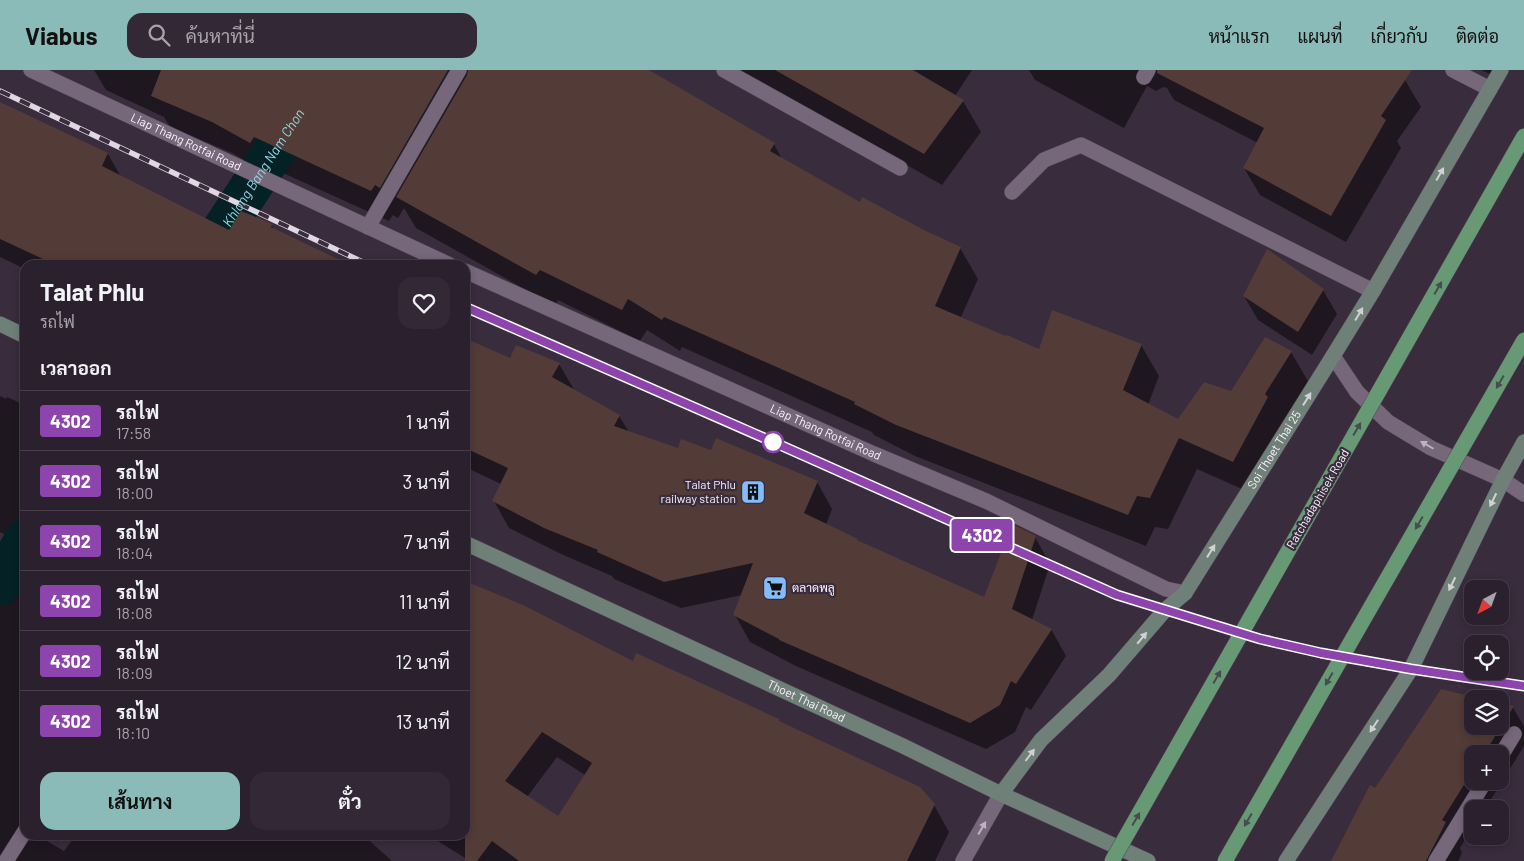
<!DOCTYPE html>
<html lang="th">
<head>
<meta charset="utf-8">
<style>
  :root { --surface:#2b212e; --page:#332936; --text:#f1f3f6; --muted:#a6a3aa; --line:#473e4a; --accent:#8bbbb9 }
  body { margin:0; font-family:Barlow,Sarabun,sans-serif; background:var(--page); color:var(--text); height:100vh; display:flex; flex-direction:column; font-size:19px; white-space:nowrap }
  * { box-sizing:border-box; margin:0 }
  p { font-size:16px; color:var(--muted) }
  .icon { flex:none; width:28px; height:28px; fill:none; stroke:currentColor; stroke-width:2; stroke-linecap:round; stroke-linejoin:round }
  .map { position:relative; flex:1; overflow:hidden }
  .panel { position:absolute; left:20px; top:190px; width:450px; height:580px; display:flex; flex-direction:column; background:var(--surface); border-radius:15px; box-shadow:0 2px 8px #0003,0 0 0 1px var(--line) }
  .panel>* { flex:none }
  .badge { padding:0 10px; border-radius:4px; font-size:18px; line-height:32px }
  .needle { width:32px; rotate:221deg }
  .fabs { position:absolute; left:1464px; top:510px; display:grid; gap:10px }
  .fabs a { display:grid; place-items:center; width:45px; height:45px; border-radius:10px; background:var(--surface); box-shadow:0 2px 8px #0003,0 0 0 1px var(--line); font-size:25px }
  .map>.badge { position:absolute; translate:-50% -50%; box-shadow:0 0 0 2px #fff }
  h2 { padding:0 20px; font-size:19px; line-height:45px }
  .round { display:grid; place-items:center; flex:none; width:52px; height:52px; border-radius:15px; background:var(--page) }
  .summary { display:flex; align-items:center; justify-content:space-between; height:85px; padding:0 20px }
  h1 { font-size:24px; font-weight:700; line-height:38px }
  .action { display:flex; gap:10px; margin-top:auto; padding:10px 20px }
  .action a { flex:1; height:58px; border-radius:15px; background:var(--accent); color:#111; font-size:20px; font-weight:700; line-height:58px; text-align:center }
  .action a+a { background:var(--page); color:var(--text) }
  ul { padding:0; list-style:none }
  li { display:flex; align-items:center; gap:15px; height:60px; padding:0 20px; border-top:1px solid var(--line) }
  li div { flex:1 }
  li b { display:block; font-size:19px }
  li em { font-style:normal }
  li .badge { min-width:55px; font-weight:700; text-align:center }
  header { display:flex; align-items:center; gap:30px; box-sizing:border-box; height:70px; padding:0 25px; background:var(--accent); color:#111 }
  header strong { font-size:24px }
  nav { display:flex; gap:28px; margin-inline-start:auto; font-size:18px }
  .search { width:350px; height:45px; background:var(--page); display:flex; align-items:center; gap:12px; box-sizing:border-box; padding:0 18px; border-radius:15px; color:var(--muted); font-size:19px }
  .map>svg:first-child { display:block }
  .shadow { fill:#0007; fill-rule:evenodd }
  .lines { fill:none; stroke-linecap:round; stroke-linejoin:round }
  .canal { stroke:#042125; stroke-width:42 }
  .building { fill:#533b37; fill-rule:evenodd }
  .street-casing { stroke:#544958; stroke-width:16 }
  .secondary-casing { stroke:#544958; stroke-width:16 }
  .street { stroke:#76677b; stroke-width:15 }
  .secondary { stroke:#6f8078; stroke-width:15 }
  .rail-casing { stroke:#e0d7e3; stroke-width:5.5 }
  .rail { stroke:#392c3d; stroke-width:4; stroke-dasharray:11; stroke-linecap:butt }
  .primary-bridge-casing { stroke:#544958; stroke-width:16; stroke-linecap:butt }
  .primary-bridge { stroke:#689975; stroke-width:15 }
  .oneway { fill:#d0d0d5 }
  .oneway2 { fill:#474d4e }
  .oneway3 { fill:#bfb3c2 }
  .line-casing { stroke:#fff; stroke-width:11 }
  .line { stroke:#8e44ad; stroke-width:8 }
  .stop-dot { fill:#fff; stroke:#8e44ad; stroke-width:2.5 }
  .labels { text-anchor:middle; stroke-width:4.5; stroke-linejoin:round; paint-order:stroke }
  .street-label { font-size:12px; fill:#faf2fd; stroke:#392c3d }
  .poi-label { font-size:12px; fill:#faf2fd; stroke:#392c3d; text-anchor:end }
  .water-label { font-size:14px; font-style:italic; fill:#90d8e5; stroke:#392c3d }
</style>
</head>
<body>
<header>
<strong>Viabus</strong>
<div class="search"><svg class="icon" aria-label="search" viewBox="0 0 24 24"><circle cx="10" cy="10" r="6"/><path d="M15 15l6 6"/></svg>ค้นหาที่นี่</div>
<nav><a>หน้าแรก</a><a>แผนที่</a><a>เกี่ยวกับ</a><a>ติดต่อ</a></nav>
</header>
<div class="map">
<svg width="1524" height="791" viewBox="0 0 1524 791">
  <rect width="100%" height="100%" fill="#392c3d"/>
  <path class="shadow" d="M94 0H647L774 74 782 89 861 134 960 178 978 209 961 247 1039 281 1141 275 1159 306 1148 335 1179 351 1232 322 1291 282 1309 313 1251 423 1197 399 1168 459 1155 457 1146 476 915 386 874 365 872 362 682 277 680 281 647 260 640 271 558 230 555 236 416 158 404 138 398 148 393 145 389 151 272 98 268 103 232 83 170 57 164 47 106 20Z
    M739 0H972L955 26 963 31 981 62 942 115Z
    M1029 0H1391L1405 10 1421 37 1397 71 1401 78 1346 172 1260 125 1244 98 1258 73 1174 30 1167 18 1163 17 1156 21 1147 16 1124 58 1035 10Z
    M1481 0H1496L1492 5Z
    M0 33 108 84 121 107 230 162 272 155 274 160 347 195H25V199L0 187Z
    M1268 181 1323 220 1337 244 1312 285 1258 250 1244 226Z
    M465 269 510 290 559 294 575 321 619 346 629 362 678 380 712 382 817 412 832 439 826 455 857 470 858 472 984 529 1035 467 1050 494 1032 550 1051 559 1066 586 1031 640 1026 637 1015 662 986 679 796 596 750 572 735 545 742 525 681 538 614 509 612 506 561 484 509 458 494 431 501 414 465 397Z
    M0 326 6 329 7 327 25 335V476L0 462Z
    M25 497V765L30 772 34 765H37L64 781 76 765H363L392 791H0V536Z
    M465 512 633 592 780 653 934 735 949 762 935 791H470L428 765H465ZM557 687 585 705 558 748 527 727Z
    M1441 620 1472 629V656H1500V634L1513 638 1524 656V676L1485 739H1472V758L1460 778 1462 783 1458 791H1332ZM1472 684H1500V711H1472Z"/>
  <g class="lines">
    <g class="canal">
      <path id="s1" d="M200 195 327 0"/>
      <path d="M0 515 25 470"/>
    </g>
  </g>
  <path class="building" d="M161 0H448L380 118 375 115 371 121 254 67 250 73 212 52 151 26Z
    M468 0H649L775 73 770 81 860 132 862 127 926 161 961 177 935 236 1006 266 1007 265 1039 279 1052 240 1142 274 1123 320 1178 349 1204 312 1231 321 1265 267 1292 281 1265 324 1268 327 1233 392 1179 368 1150 428 1137 426 1128 445 896 355 854 334 855 332 664 247 662 250 628 229 622 240 540 200 536 205 396 127 467 5Z
    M775 0H913L964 30 924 84Z
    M1157 0H1412L1381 46 1386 50 1331 146 1243 98 1264 58 1157 3Z
    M0 32 108 83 102 96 229 160 241 141 273 154 271 157 350 195H56L0 169Z
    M1267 179 1324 219 1298 262 1243 226Z
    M465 268 510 288 516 275 560 293 552 307 620 345 614 356 678 378 681 369 711 380 716 368 818 411 804 443 858 469 857 470 984 527 1012 454 1036 466 1012 539 1052 559 1016 614 1011 611 1000 635 970 653 779 570V569L733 545 753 493 664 512 597 482 598 480 544 458 492 431 508 398 465 378Z
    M465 511 523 535 633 591 636 583 779 649V651L920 717 935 734 907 791H519L492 771 477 791H465ZM542 662 592 693 558 746 505 711Z
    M1441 619 1482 629H1472V656H1500V633L1514 636 1484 684H1472V702L1442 750 1446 752 1426 791H1331L1370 715 1375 718Z"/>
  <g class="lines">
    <defs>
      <g id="street">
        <path id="s2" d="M31 0 450 195"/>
        <path d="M724 0 900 98"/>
        <path d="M1453 0 1490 19"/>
        <path d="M1144 7 1148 0"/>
        <path d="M1012 122 1044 90 1081 75 1373 221"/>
        <path d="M368 157 459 0"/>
        <path id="s3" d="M465 201 874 384 986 431 1166 519 1185 523"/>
        <path d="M1333 286 1357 322 1388 352 1431 378 1503 410 1524 424"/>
        <path d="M1500 687 1514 664"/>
        <path d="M6 791 25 761"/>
        <path d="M963 791 1001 724"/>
        <path d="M1436 791 1485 711"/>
      </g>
      <g id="secondary">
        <path d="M0 254 25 266"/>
        <path id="s4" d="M465 473 903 676 1001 724 1148 791"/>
        <path id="s5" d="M1001 724 1041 670 1109 605 1165 540 1185 523 1333 286 1373 221 1501 0"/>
        <path d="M1286 791 1411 599 1503 410 1524 372"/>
      </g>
    </defs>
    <use href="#street" class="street-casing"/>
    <use href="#secondary" class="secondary-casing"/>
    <use href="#street" class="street"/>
    <use href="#secondary" class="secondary"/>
    <defs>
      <path id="rail" d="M0 21 369 195
        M465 237 771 371 1117 525 1260 569 1321 583 1411 599 1524 616"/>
    </defs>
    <use href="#rail" class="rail-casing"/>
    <use href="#rail" class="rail"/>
    <defs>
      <path id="primary-bridge" d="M1112 791 1524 66
        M1225 791 1524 270"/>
    </defs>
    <use href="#primary-bridge" class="primary-bridge-casing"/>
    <use href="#primary-bridge" class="primary-bridge"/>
  </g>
  <defs><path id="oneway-solid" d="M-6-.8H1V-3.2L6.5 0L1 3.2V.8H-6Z" transform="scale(1.25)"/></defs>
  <g class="oneway">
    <use href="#oneway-solid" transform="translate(1440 104) rotate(-60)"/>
    <use href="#oneway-solid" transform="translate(1359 244) rotate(-59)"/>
    <use href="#oneway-solid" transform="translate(1307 329) rotate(-58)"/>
    <use href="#oneway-solid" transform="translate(1493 430) rotate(116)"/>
    <use href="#oneway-solid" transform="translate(1211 481) rotate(-58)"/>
    <use href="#oneway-solid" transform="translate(1452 514) rotate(116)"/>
    <use href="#oneway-solid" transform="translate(1142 568) rotate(-50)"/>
    <use href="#oneway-solid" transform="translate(1374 656) rotate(123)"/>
    <use href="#oneway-solid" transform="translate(1030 685) rotate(-53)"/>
  </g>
  <g class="oneway2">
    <use href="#oneway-solid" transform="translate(1438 218) rotate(-60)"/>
    <use href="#oneway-solid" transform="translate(1500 312) rotate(120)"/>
    <use href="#oneway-solid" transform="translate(1357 359) rotate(-60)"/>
    <use href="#oneway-solid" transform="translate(1419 453) rotate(120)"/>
    <use href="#oneway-solid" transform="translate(1217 607) rotate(-60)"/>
    <use href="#oneway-solid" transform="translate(1329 609) rotate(120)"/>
    <use href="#oneway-solid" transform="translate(1136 749) rotate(-60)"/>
    <use href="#oneway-solid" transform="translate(1248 750) rotate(120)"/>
  </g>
  <g class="oneway3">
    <use href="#oneway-solid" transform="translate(1427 375) rotate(-150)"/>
    <use href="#oneway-solid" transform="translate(982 758) rotate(-60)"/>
  </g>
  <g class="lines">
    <defs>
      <path id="line" d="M465 237 771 371 1117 525 1260 569 1321 583 1411 599 1524 616"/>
    </defs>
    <use href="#line" class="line-casing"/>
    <use href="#line" class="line"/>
  </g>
  <defs>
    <symbol id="building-square" viewBox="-11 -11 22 22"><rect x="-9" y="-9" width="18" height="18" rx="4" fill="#83bcfb" stroke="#392c3d"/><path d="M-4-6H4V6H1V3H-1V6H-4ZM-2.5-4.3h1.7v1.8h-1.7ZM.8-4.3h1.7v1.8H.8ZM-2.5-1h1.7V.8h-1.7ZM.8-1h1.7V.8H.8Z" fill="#111"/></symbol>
    <symbol id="supermarket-square" viewBox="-11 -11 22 22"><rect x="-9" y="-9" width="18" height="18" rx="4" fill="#83bcfb" stroke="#392c3d"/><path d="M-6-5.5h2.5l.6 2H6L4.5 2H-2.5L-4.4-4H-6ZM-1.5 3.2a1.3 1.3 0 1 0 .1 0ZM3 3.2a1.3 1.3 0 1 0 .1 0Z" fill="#111"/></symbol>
  </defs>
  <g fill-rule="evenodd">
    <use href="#building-square" x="739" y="408" width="28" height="28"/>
    <use href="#supermarket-square" x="761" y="504" width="28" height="28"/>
  </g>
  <circle class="stop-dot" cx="773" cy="372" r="10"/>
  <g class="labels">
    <g class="street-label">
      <text dy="4" stroke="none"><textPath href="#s2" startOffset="171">Liap Thang Rotfai Road</textPath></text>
      <text dy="4" stroke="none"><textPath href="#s3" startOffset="395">Liap Thang Rotfai Road</textPath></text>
      <text dy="4" stroke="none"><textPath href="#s5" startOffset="442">Soi Thoet Thai 25</textPath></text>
      <text transform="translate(1318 429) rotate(-60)" y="4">Ratchadaphisek Road</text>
      <text dy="4" stroke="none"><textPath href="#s4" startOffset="376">Thoet Thai Road</textPath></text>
    </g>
    <g class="poi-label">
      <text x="736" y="419">Talat Phlu<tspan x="736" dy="14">railway station</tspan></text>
      <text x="792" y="522" text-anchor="start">ตลาดพลู</text>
    </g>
    <g class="water-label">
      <text dy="5" stroke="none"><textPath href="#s1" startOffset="116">Khlong Bang Nam Chon</textPath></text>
    </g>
  </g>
</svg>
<div class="fabs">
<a><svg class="needle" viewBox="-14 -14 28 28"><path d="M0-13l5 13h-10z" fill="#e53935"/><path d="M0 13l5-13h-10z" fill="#a6a3aa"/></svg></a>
<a><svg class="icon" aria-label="locate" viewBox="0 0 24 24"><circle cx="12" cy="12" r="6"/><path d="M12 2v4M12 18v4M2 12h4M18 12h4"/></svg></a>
<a><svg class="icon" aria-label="layers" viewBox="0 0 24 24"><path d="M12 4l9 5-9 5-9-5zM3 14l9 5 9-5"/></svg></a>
<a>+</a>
<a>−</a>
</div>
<b class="badge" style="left:982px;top:465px;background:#8e44ad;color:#fff">4302</b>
<section class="panel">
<div class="summary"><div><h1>Talat Phlu</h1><p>รถไฟ</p></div><a class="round"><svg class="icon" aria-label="heart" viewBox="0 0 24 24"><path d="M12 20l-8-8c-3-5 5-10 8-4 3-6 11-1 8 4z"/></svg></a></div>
<h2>เวลาออก</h2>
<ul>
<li><span class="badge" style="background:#8e44ad;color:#fff">4302</span><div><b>รถไฟ</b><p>17:58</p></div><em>1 นาที</em></li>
<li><span class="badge" style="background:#8e44ad;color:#fff">4302</span><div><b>รถไฟ</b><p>18:00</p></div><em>3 นาที</em></li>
<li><span class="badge" style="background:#8e44ad;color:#fff">4302</span><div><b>รถไฟ</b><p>18:04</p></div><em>7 นาที</em></li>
<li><span class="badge" style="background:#8e44ad;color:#fff">4302</span><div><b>รถไฟ</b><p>18:08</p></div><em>11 นาที</em></li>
<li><span class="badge" style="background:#8e44ad;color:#fff">4302</span><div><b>รถไฟ</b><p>18:09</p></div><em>12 นาที</em></li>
<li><span class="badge" style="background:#8e44ad;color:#fff">4302</span><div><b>รถไฟ</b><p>18:10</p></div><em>13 นาที</em></li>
</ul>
<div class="action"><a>เส้นทาง</a><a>ตั๋ว</a></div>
</section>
</div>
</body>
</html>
